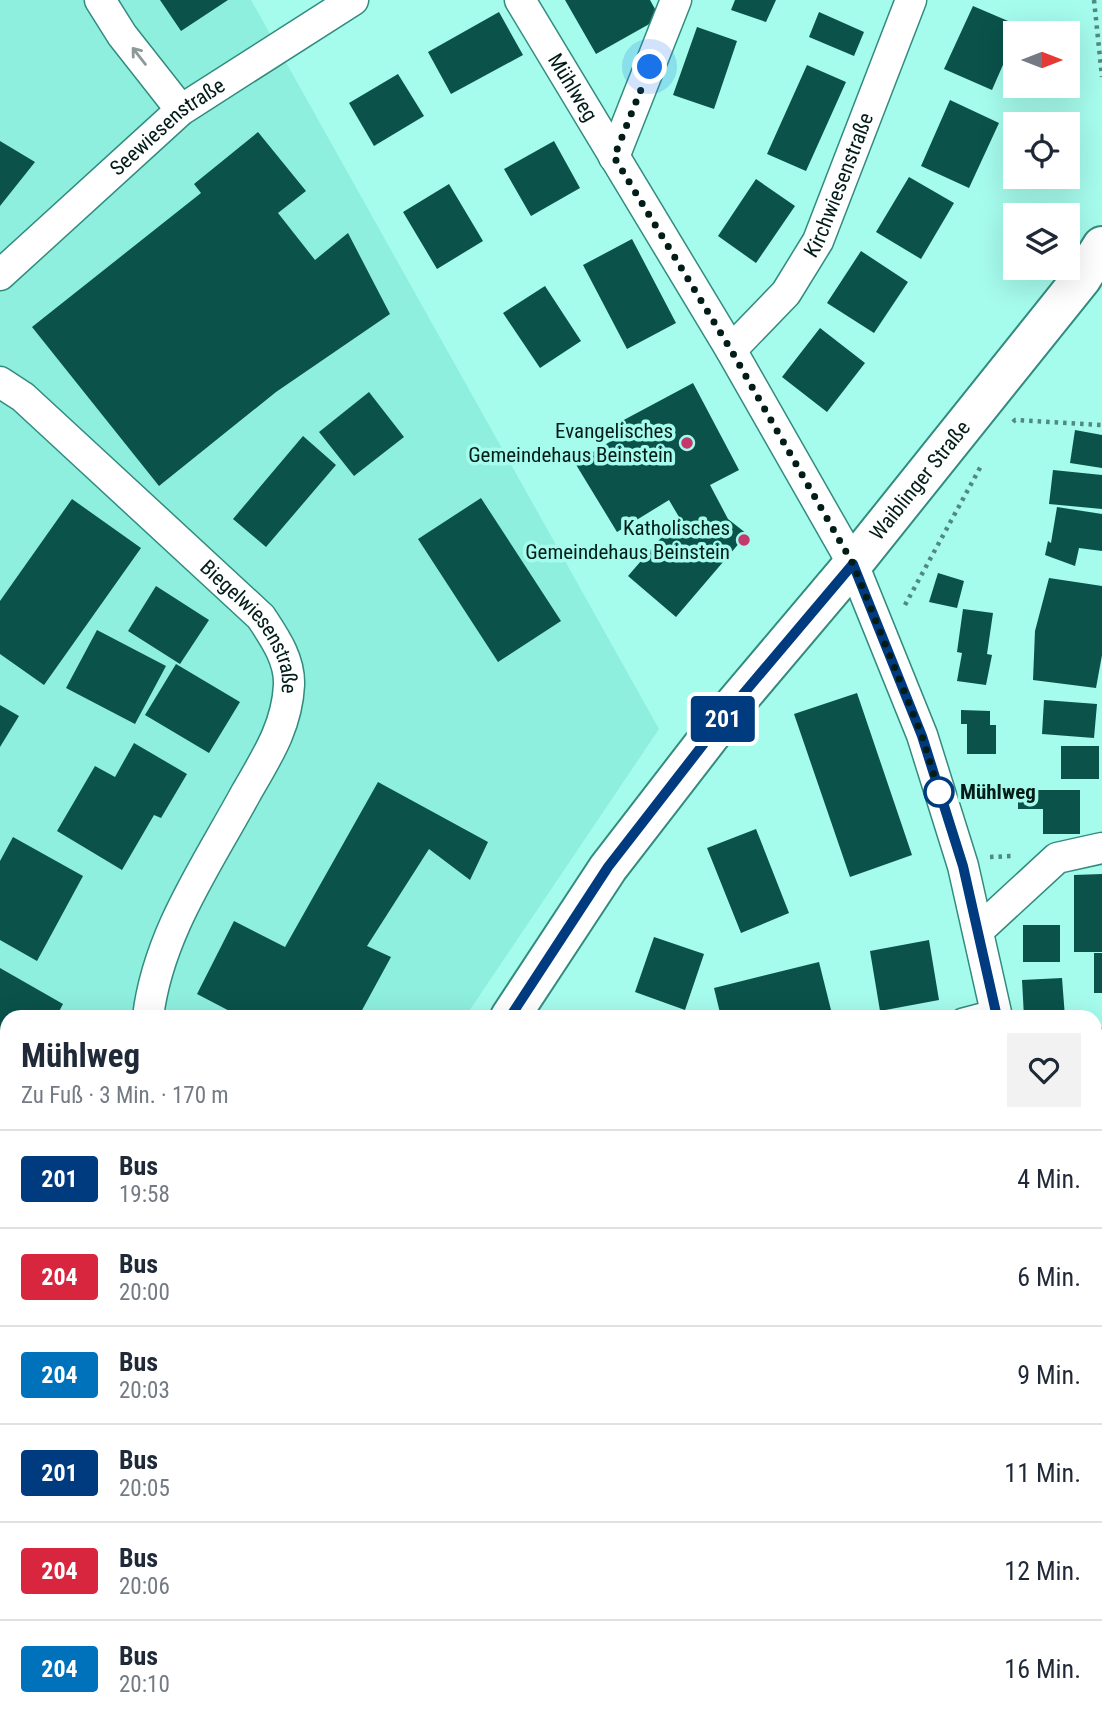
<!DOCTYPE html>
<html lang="de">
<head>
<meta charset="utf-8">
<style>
  :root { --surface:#fff; --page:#f2f2f3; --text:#1f2937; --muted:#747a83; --line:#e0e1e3 }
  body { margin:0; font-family:"Roboto Condensed",sans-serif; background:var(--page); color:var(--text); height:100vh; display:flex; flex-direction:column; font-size:26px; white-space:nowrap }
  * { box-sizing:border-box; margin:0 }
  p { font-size:23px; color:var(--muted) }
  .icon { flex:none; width:38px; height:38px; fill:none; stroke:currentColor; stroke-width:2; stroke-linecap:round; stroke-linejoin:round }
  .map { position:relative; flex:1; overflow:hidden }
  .side { position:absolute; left:0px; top:1010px; width:1102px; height:723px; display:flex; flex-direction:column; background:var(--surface); border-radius:21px 21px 0 0; box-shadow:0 7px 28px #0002 }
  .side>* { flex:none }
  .badge { padding:0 14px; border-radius:5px; font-size:24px; line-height:46px }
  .needle { width:46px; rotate:90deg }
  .tools { position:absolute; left:1003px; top:21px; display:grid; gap:14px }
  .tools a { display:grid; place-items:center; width:77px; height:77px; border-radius:0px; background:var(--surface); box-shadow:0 7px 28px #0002; font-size:35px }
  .you { position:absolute; width:35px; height:35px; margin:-18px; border:5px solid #fff; border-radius:50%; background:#1a73e8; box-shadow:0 0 0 10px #1a73e833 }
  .map>.badge { position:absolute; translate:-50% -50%; box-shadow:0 0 0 4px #fff }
  .round { display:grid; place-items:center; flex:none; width:74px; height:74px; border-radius:0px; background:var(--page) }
  .head { display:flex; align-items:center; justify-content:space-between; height:119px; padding:0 21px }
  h1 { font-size:33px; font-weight:700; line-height:52px }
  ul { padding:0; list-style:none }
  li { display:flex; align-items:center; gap:21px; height:98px; padding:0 21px; border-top:2px solid var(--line) }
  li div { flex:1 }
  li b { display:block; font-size:26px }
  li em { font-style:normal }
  li .badge { min-width:77px; font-weight:700; text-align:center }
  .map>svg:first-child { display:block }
  .built { fill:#8eefdf }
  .green { fill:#fabaca }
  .building { fill:#0a524a }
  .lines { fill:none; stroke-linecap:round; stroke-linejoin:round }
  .service-casing { stroke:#338b7f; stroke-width:19 }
  .minor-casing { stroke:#338b7f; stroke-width:33 }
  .tertiary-casing { stroke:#338b7f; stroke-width:42 }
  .path { stroke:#51897f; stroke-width:4.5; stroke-dasharray:3.5 5; stroke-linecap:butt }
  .service { stroke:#fff; stroke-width:16 }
  .minor { stroke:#fff; stroke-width:30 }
  .tertiary { stroke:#fff; stroke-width:38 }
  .oneway { stroke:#8d9997 }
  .line-casing { stroke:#fff; stroke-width:16 }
  .line { stroke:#003b80; stroke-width:10 }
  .walk { stroke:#021c18; stroke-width:7; stroke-dasharray:0 12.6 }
  .poi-dot { fill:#c4386b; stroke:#a5fbec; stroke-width:2.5 }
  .stop-dot { fill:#fff; stroke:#003b80; stroke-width:3.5 }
  .labels { text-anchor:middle; stroke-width:7; stroke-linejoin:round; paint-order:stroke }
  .street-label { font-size:21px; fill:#021c18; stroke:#a5fbec }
  .poi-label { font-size:21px; fill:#021c18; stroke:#a5fbec; text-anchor:end }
  .stop-label { font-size:21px; font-weight:bold; fill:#021c18; stroke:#a5fbec; text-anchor:start }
</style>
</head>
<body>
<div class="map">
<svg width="1102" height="1731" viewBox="0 0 1102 1731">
  <rect width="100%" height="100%" fill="#a5fbec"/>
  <path class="built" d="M0 0H251L659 729 465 1017H7V1671H0Z"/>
  <path class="green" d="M493 1726H652L649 1731H492Z"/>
  <path class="building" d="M160 0H228L181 31Z
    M565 0H650L660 18 596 54Z
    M735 0H776L766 22 731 10Z
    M973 6 1020 26 992 90 944 69Z
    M499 12 523 55 451 94 428 52Z
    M819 12 864 32 854 56 809 37Z
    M697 27 737 41 714 109 673 95Z
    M807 65 846 82 806 171 767 154Z
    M398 74 424 116 374 146 349 103Z
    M950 100 999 123 969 188 921 166Z
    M258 132 306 191 278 213 315 260 348 233 390 314 276 392 159 486 32 327 201 193 194 184Z
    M0 141 35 162 0 206Z
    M554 141 580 188 531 216 504 169Z
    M909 177 954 203 921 259 876 232Z
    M756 179 795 206 756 263 718 236Z
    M449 184 483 241 437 269 403 212Z
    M632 239 676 323 627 349 583 265Z
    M861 251 908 282 874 333 827 303Z
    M545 286 581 341 540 368 503 313Z
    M820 328 865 363 827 412 782 377Z
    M693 383 739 470 710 485 728 519 747 534 676 617 628 576 679 517 669 500 617 532 575 463 626 432 620 422Z
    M369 392 404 437 354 476 319 432Z
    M1075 430 1102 435V468L1070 463Z
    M303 436 336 465 266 547 233 519Z
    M1053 470 1102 475V509L1049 504Z
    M481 498 561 621 498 662 418 539Z
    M72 499 141 548 44 685 0 654V601Z
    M1057 507 1102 514V551L1079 548 1075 566 1045 555 1048 541 1051 543Z
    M938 573 964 581 957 608 929 602Z
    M1049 578 1102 586V655L1096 688 1033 680 1035 631Z
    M156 586 209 620 180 664 128 631Z
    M963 609 993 613 987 654 992 655 986 685 957 681 962 653 957 652Z
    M97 630 166 666 135 724 66 688Z
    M176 664 240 702 209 753 145 715Z
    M857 693 912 855 850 877 794 714Z
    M1044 700 1097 704 1094 738 1042 734Z
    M0 705 19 716 0 747Z
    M961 710 990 711V725H996V754H967V724H961Z
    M134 743 187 774 161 818 154 815 122 870 57 831 95 766 115 777Z
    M1061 746H1099V779H1061Z
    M378 782 488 842 470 880 429 849 367 946 391 957 361 1012 343 1017H241L197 994 234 921 285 947Z
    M1018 790H1080V834H1043V809H1018Z
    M756 829 789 913 741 933 707 848Z
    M13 837 83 876 37 961 0 940V861Z
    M1102 874V952H1074V875Z
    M1023 925H1060V962H1023Z
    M654 937 704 954 685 1010 635 992Z
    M929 940 939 1000 880 1011 870 951Z
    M1094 953H1102V993H1094Z
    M819 962 831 1010 802 1017H721L714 988Z
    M0 968 63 1004 56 1017H7V1072H0Z
    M1062 978 1065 1017H1024L1022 980Z
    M1096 1027H1102V1065H1096Z
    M1102 1071V1137L1096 1138V1072Z
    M1096 1147H1102V1194H1096Z
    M0 1201H3L4 1352H0Z
    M1096 1436H1102V1479H1096Z
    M1096 1558H1102V1688L1096 1689Z
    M15 1726H84V1731H15Z
    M358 1726H416V1731H358Z
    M679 1726H845V1731H679Z"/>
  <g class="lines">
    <defs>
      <path id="service" d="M961 1017 995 1008
        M1096 1711 1102 1710"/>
      <g id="minor">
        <path d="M100 0 122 35 181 110"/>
        <path id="s1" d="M520 0 731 350 853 564 922 735 963 866 997 1017"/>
        <path d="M614 157 676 0"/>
        <path id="s2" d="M0 275 181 110 353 0"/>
        <path id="s3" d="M731 350 786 293 818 241 911 0"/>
        <path id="s4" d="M0 382 23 397 261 617C274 637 290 659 289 685 287 727 266 758 246 793 207 865 158 934 148 1017"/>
        <path d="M980 929 1057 858 1102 848"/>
        <path d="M0 1136 7 1134"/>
        <path d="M1096 1239 1102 1236"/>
        <path d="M1096 1282 1102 1306"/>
        <path d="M1096 1497 1102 1498"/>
        <path d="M0 1679H7"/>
        <path d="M481 1731 482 1726"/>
      </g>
      <g id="tertiary">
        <path id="s5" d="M510 1017 608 868 733 706 853 564 1082 278 1102 246"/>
        <path d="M281 1731V1726"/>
      </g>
    </defs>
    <use href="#service" class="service-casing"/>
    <use href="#minor" class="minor-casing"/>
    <use href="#tertiary" class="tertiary-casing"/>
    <path class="path" d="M1094 0 1102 77
      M1013 422 1015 420 1102 425
      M905 605 981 466
      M990 857 1013 856
      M351 1726V1731"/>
    <use href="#service" class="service"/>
    <use href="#minor" class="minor"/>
    <use href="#tertiary" class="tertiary"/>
  </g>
  <defs><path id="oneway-shaft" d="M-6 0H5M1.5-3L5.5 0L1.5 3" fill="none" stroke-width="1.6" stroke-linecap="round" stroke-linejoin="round" transform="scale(1.75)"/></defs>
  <use class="oneway" href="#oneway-shaft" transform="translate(139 56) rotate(-128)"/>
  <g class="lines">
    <defs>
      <path id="line" d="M510 1017 608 867 733 706 853 564 922 736 963 866 997 1017"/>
    </defs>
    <use href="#line" class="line-casing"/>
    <use href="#line" class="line"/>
    <path class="walk" d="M650 67 614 157 731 350 853 564 922 736 939 792"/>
  </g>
  <g class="poi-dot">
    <circle cx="687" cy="443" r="7"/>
    <circle cx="744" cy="540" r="7"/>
  </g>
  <circle class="stop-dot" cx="939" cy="792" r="14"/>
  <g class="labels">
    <g class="street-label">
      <text dy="7" stroke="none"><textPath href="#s1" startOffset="102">Mühlweg</textPath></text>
      <text dy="7" stroke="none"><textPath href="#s2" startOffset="224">Seewiesenstraße</textPath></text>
      <text dy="7" stroke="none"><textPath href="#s3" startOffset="200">Kirchwiesenstraße</textPath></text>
      <text dy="7" stroke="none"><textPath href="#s5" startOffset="676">Waiblinger Straße</textPath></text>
      <text dy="7" stroke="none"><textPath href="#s4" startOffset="354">Biegelwiesenstraße</textPath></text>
    </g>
    <g class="poi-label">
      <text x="673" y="438">Evangelisches<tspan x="673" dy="24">Gemeindehaus Beinstein</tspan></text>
      <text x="730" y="535">Katholisches<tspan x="730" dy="24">Gemeindehaus Beinstein</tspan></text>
    </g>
    <g class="stop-label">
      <text x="960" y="799">Mühlweg</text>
    </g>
  </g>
</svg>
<div class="tools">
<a><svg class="needle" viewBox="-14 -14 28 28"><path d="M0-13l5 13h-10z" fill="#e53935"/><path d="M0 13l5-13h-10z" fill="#747a83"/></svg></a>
<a><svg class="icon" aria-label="locate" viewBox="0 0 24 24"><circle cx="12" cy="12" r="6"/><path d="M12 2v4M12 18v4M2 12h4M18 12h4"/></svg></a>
<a><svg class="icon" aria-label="layers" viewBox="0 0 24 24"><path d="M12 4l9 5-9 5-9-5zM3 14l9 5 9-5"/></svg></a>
</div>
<div class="you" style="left:650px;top:67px"></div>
<b class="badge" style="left:723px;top:719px;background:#003b80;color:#fff">201</b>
<section class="side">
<div class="head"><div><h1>Mühlweg</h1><p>Zu Fuß · 3 Min. · 170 m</p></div><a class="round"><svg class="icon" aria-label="heart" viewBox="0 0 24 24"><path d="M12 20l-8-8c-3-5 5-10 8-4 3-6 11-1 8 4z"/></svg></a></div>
<ul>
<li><span class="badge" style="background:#003b80;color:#fff">201</span><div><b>Bus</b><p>19:58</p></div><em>4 Min.</em></li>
<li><span class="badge" style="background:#d7263d;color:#fff">204</span><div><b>Bus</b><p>20:00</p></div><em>6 Min.</em></li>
<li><span class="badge" style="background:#0072bc;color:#fff">204</span><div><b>Bus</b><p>20:03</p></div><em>9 Min.</em></li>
<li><span class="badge" style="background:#003b80;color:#fff">201</span><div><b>Bus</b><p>20:05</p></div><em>11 Min.</em></li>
<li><span class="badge" style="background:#d7263d;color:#fff">204</span><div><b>Bus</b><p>20:06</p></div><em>12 Min.</em></li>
<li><span class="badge" style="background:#0072bc;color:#fff">204</span><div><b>Bus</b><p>20:10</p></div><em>16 Min.</em></li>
</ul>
</section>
</div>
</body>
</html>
